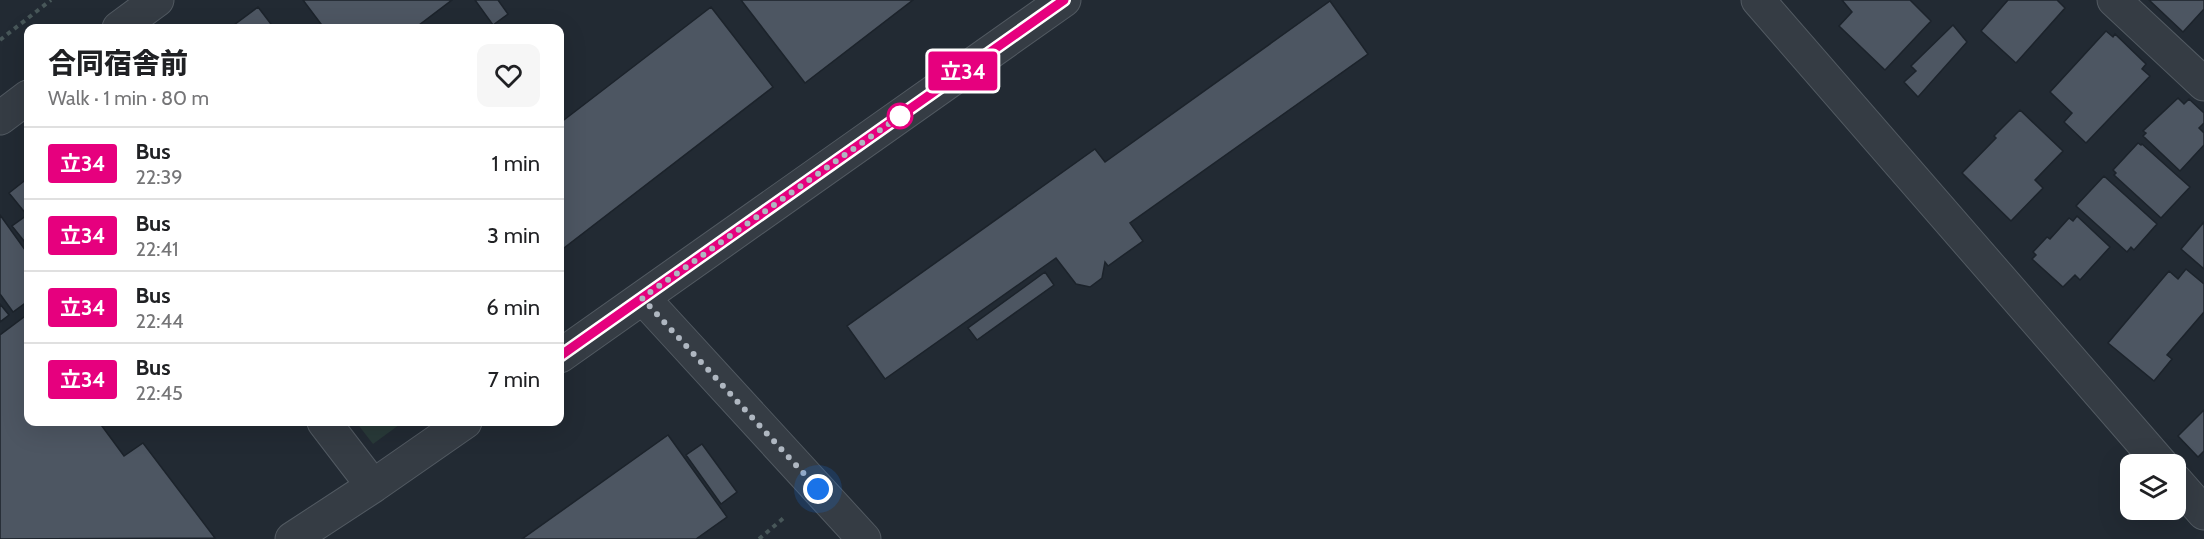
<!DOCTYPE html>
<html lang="en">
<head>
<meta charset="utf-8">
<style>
  :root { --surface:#fff; --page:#f6f6f6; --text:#202124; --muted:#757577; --line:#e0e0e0 }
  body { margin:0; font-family:Cabin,"Noto Sans JP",sans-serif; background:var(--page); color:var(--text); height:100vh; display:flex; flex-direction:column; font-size:22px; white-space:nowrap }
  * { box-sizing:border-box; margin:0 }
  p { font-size:20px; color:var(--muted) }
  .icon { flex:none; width:33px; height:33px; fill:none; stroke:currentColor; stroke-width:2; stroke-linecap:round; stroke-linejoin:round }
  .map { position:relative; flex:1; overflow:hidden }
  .sheet { position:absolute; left:24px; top:24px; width:540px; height:402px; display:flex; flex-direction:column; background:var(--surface); border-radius:12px; box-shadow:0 6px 24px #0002 }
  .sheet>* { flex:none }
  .badge { padding:0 12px; border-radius:4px; font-size:21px; line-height:39px }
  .controls { position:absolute; left:2120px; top:454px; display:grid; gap:12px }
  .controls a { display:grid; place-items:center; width:66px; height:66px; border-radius:12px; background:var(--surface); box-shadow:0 6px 24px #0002; font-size:30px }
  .you { position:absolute; width:30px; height:30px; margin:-15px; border:4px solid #fff; border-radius:50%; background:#1a73e8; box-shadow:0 0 0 9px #1a73e833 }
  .map>.badge { position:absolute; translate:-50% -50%; box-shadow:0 0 0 3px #fff }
  .round { display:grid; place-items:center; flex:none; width:63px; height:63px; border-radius:12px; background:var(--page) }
  .headline { display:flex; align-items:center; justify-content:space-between; height:102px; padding:0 24px }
  h1 { font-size:28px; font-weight:800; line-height:45px }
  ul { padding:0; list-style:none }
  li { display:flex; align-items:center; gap:18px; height:72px; padding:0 24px; border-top:2px solid var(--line) }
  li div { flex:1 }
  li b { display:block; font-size:22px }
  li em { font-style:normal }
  li .badge { min-width:66px; font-weight:700; text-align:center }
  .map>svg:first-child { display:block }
  .green { fill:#293a39 }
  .building { fill:#4d5662; stroke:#1c232b; stroke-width:1.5 }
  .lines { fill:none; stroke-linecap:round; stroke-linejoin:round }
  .minor-casing { stroke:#525a62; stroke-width:35 }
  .path { stroke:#485759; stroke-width:4; stroke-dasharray:4.5 4.5; stroke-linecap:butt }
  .minor { stroke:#353c44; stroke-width:33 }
  .line-casing { stroke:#fff; stroke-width:14 }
  .line { stroke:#e6007e; stroke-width:9 }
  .walk { stroke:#afb7c1; stroke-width:6; stroke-dasharray:0 10.8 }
  .stop-dot { fill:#fff; stroke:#e6007e; stroke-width:3 }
</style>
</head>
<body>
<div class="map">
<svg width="2204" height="539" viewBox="0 0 2204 539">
  <rect width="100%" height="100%" fill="#222a33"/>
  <path class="green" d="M356 422H403L373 444Z"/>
  <path class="building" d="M303 0H452L415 28H324Z
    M475 0H498L508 14 493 25Z
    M741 0H913L805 83Z
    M1842 0H1910L1931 21 1885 70 1839 26 1852 12Z
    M2008 0H2057L2065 8 2016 63 1981 31Z
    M2149 0H2204V9L2183 32Z
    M1330 1 1368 54 1130 223 1143 241 1108 266 1105 262 1102 278 1090 287 1076 284 1056 258 885 379 847 326 1095 149 1105 162Z
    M258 7 274 28H230Z
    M711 7 773 87 560 251V123Z
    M1953 25 1967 42 1918 97 1904 82 1916 71 1911 66Z
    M2106 31 2113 37 2115 34 2146 64 2142 69 2150 76 2086 143 2064 122 2072 113 2050 92Z
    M2178 98 2184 104 2189 99 2204 113V123L2199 128 2204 133V145L2180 171 2143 136 2146 133 2143 131Z
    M2020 110 2063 151 2035 180 2043 188 2011 221 1962 173 1996 138 1994 136Z
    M2138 143 2141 145 2142 144 2190 187 2161 218 2114 175 2116 173 2113 170Z
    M2104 176 2157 224 2134 250 2131 247 2127 252 2076 206Z
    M28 178V246L12 226 27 215 9 193Z
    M0 215 28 254V301L13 312 0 294Z
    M2077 216 2110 247 2080 280 2075 275 2063 287 2032 259 2036 255 2033 252 2047 237 2050 239 2069 218 2073 221Z
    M2204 222V269L2181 249Z
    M2186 269 2204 284V312L2167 355 2172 359 2154 381 2108 343 2169 271 2178 279Z
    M1045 272 1054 285 977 340 968 328Z
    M0 304 9 315 0 322Z
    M28 314V422H99L124 456 143 443 215 538 0 539V335Z
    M2204 410V451L2198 457 2178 436Z
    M668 435 727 517 696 539H522Z
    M702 444 737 492 721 504 686 455Z"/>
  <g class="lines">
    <defs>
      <path id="minor" d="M1758 0 2162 465
        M2114 0 2204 84
        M119 28 157 0
        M0 118 28 97
        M643 298 864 539
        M560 356 1064 0
        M324 422 373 486
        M2175 480 2204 513
        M292 539 373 486 465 422"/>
    </defs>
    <use href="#minor" class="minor-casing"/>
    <path class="path" d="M0 40 51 0
      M759 539 786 516"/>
    <use href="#minor" class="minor"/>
  </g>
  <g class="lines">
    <defs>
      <path id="line" d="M560 356 1064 0"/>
    </defs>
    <use href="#line" class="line-casing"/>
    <use href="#line" class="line"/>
    <path class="walk" d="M818 489 642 298 900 116"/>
  </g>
  <circle class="stop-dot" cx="900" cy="116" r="12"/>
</svg>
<div class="controls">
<a><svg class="icon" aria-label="layers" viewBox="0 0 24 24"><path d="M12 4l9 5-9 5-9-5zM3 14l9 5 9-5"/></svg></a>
</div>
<div class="you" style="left:818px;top:489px"></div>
<b class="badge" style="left:963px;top:71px;background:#e6007e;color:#fff">立34</b>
<section class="sheet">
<div class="headline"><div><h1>合同宿舎前</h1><p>Walk · 1 min · 80 m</p></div><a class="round"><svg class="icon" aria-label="heart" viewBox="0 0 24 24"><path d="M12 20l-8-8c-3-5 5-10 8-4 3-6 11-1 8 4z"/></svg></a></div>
<ul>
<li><span class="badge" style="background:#e6007e;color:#fff">立34</span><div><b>Bus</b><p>22:39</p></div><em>1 min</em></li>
<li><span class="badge" style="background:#e6007e;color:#fff">立34</span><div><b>Bus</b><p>22:41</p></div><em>3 min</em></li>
<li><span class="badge" style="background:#e6007e;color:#fff">立34</span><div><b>Bus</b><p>22:44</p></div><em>6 min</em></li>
<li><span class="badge" style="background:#e6007e;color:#fff">立34</span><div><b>Bus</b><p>22:45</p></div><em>7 min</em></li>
</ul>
</section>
</div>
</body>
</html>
